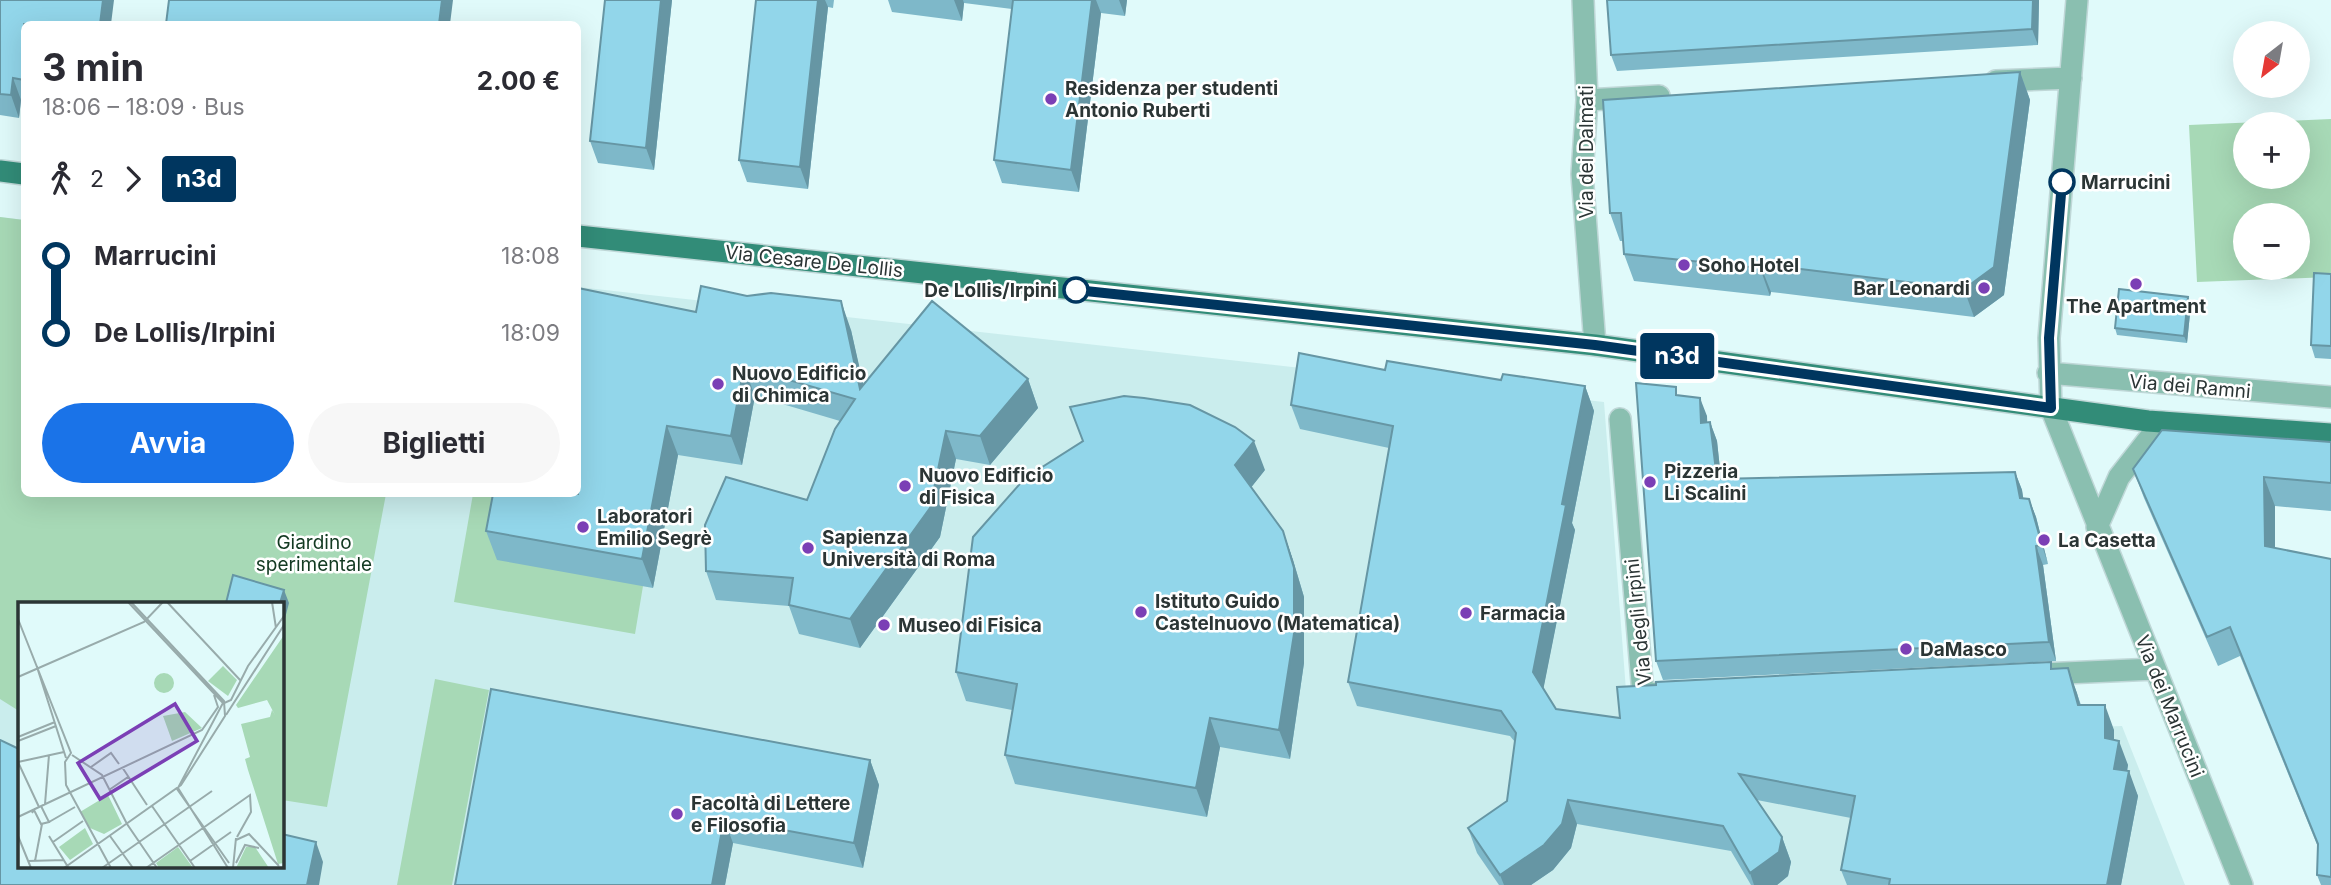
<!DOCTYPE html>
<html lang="it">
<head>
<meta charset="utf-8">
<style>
  :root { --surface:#fff; --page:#f7f7f7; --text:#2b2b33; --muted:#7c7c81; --accent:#1a73e8 }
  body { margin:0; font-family:Inter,sans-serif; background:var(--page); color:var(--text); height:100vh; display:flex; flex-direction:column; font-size:26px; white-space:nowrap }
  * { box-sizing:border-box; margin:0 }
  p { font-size:23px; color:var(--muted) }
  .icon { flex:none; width:38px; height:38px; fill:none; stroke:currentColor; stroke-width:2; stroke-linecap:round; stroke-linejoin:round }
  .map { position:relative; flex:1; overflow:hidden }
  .panel { position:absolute; left:21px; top:21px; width:560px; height:476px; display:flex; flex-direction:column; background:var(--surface); border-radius:10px; box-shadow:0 7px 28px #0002 }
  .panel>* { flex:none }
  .badge { padding:0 14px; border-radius:5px; font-size:24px; line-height:46px }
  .needle { width:46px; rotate:211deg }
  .buttons { position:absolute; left:2233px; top:21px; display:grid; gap:14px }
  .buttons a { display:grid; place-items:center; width:77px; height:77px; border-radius:50%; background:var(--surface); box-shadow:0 7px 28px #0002; font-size:35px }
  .map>.badge { position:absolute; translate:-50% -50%; box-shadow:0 0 0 4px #fff }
  .legs { display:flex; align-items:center; gap:10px; height:77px; padding:0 21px; font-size:23px }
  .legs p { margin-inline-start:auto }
  .headline { display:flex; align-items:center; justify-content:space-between; height:119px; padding:0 21px }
  h1 { font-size:38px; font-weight:700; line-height:52px }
  .primary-button { display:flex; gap:14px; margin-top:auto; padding:14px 21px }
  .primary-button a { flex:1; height:80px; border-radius:42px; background:var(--accent); color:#fff; font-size:28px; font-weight:700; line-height:80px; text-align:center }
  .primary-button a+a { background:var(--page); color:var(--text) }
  ul { padding:0 21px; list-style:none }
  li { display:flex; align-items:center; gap:24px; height:77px; font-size:26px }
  li i { display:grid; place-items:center; width:10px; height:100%; margin:0 9px; background:currentColor }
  li i::after { content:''; width:18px; height:18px; margin:-9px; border:5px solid; border-radius:50%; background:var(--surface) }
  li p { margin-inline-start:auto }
  li:first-child i { background:linear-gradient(#0000 50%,currentColor 0) }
  li:last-child i { background:linear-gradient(currentColor 50%,#0000 0) }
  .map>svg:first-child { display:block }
  .built { fill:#caeded; fill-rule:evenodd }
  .green { fill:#a7d9b6; fill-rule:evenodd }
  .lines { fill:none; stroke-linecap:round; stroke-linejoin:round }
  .minor-casing { stroke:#bfd7d7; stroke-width:24 }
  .major-casing { stroke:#bfd7d7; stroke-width:24 }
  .minor { stroke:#8abfb0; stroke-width:21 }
  .major { stroke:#328c78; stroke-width:21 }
  .wall { fill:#7eb8c9 }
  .shaded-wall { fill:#6696a4 }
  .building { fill:#92d6ea; stroke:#6696a4; stroke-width:2 }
  .line-1-casing { stroke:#fff; stroke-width:16 }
  .line-1 { stroke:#00365f; stroke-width:10 }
  .poi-dot { fill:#7b3fb5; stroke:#fff; stroke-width:2.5 }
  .stop-1-dot { fill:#fff; stroke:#00365f; stroke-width:3.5 }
  .labels { text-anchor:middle; stroke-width:5; stroke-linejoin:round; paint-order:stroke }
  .poi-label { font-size:19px; font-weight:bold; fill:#2b3535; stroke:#fff; text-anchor:start }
  .street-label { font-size:19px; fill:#2b3535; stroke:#fff }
  .stop-label { font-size:19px; font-weight:bold; fill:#2b3535; stroke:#fff; text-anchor:start }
  .park-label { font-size:19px; fill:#133a22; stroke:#fff }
  .inset-road { fill:none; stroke:#98abab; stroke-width:2 }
  .view { fill:#7b3fb5; fill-opacity:0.15; stroke:#7b3fb5; stroke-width:3.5 }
  .inset-edge { fill:none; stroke:#2b3535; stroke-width:3.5 }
</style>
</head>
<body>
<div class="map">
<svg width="2331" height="885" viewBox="0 0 2331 885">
  <rect width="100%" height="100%" fill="#e0fafa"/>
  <path class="built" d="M0 217 24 220V494H578V287L1604 402 1630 743 2122 726 2185 885H0ZM19 603H282V866H19Z"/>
  <path class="green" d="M2331 119V277L2197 282 2189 125ZM2245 124H2298V177H2245ZM2245 215H2298V268H2245Z
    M0 217 24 220V494H386L327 807 282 800V603H19V711L0 699Z
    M473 494H509L643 586 635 634 454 602Z
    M435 679 489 690 452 885H397Z"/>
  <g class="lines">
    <defs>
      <path id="minor" d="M1583 0 1587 100 1582 174 1595 345
        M2077 0 2049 338 2051 408 2242 885
        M1996 81 2071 78
        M1587 100 1659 96
        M2048 373 2331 397
        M1620 419 1643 694 1664 693
        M2097 527 2119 477 2162 422
        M2042 674 2155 669"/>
      <path id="major" d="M0 171 24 174
        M578 236 1595 345 2148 421 2331 434"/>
    </defs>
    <use href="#minor" class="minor-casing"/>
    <use href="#major" class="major-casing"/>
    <use href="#minor" class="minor"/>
    <use href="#major" class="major"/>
  </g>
  <path class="wall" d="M0 0 24 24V101L21 100 19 118 0 115Z
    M605 0H672L654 170 598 163 590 141Z
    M756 0H834L833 8 828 7 808 189 747 182 739 160Z
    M888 0H1127L1125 16 1101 13 1079 192 1002 183 994 160 1012 9 964 3 962 21 892 12Z
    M1607 0H2039L2038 45 1617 71 1611 55Z
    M2020 72 2030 100 2004 295 1974 317 1771 292 1770 296 1634 281 1624 254 1623 241H1620L1610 213Z
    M2331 274V359L2315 358 2311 345Z
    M2191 304 2187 343 2117 335 2115 328Z
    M696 312 851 330 863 385 1028 379 1038 408 990 465 956 459 940 537 860 648 799 634 789 606 716 600 706 571 807 500 840 421 755 396 742 465 678 455 653 588 497 560 486 531Z
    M1385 370 1585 386 1594 411 1572 523 1575 530 1543 689 1556 709 1620 718 2053 669 2068 668 2081 705 2114 730V740L2128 765 2127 771 2138 796 2121 885H1847L1841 870 1851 818 1757 800 1782 837 1791 862 1788 876 1777 885H1751L1731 851 1577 824 1571 848 1553 870 1531 885H1499L1477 853 1468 828 1507 801 1515 742 1510 736 1357 706 1348 682 1389 448 1300 429 1291 405Z
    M1679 395 1707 416V422H1710L1717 441 1721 479 2015 472 2022 490 2023 498 2029 499 2036 517 2048 564 2043 565 2056 661 1663 680 1656 661Z
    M2331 442V511L2275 506V548L2331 559V885H2321L2317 875 2318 847 2240 656 2218 666 2144 498 2133 469Z
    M1265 470 1251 487 1283 531 1293 560 1304 597V663L1290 759 1220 747 1207 817 1015 784 1005 755 1012 710 966 701 956 672Z
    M870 760 879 785 863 868 733 843 725 885H455Z"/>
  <path class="shaded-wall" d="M103 0H114L111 24H100Z
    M442 0H453L450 24H439Z
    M661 0H672L654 170 646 148Z
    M818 0H825L828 7 808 189 800 167Z
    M954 0H963L964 3 962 21Z
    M1092 0H1096L1101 13 1079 192 1071 170Z
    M1119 0H1127L1125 16Z
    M2033 0H2039L2038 45 2032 29Z
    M2020 72 2030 100 2004 295 1974 317 1964 289Z
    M13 78 21 100 19 118 11 95Z
    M1760 264 1771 292 1770 296 1760 268Z
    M2188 297 2191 304 2187 343 2184 336Z
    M841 301 851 330 871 418 860 389Z
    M744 367 755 396 742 465 731 436Z
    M1028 379 1038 408 990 465 980 436Z
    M1585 386 1594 411 1572 523 1575 530 1542 696 1533 672 1562 504Z
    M1700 398 1707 416 1708 441 1701 423Z
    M1710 422 1717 441 1723 497 1717 479Z
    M667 426 678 455 653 588 642 559Z
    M946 431 956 459 940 537 860 648 850 619Z
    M1254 441 1265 470 1246 494 1235 465Z
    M2015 472 2022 490 2026 516 2020 498Z
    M2264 477 2275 506V575L2265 546Z
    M2029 499 2036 517 2048 564 2042 545Z
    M1283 531 1293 560 1304 597V663L1290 759 1279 730Z
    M2036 546 2043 565 2056 661 2049 642Z
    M284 590 289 603 282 630V603H280Z
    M2068 668 2077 693 2087 730 2078 705Z
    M2105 705 2114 730V763L2105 738Z
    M1210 718 1220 747 1207 817 1196 788Z
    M2119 741 2128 765 2123 794 2114 769Z
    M870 760 879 785 863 868 854 843Z
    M2129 771 2138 796 2121 885H2107Z
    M1568 800 1577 824 1571 848 1553 870 1531 885H1504L1500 875Z
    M724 819 733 843 725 885H712Z
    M1782 837 1791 862 1788 876 1777 885H1754L1750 873Z
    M316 842 323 862 319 885H307Z"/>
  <path class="building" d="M0 0H103L100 24H24V80L13 78 11 95 0 94Z
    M169 0H442L439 24H166Z
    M605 0H661L646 148 590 141Z
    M756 0H818L800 167 739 160Z
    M1013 0H1092L1071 170 994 160Z
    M1607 0H2033L2032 29 1611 55Z
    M2020 72 1994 267 1964 289 1760 264V268L1624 254 1621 213H1610L1603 100Z
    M2314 273 2331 274V346L2311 345Z
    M701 286 747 296 771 293 841 301 860 389 932 301 1028 379 980 436 946 431 930 508 850 619 789 605 793 578 706 571 705 525 726 477 807 500 835 429 855 399 744 367 731 436 667 426 642 559 486 531 493 494H578V288L696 312Z
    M2119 289 2188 297 2184 336 2115 328Z
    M1299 353 1385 370 1387 361 1501 380 1503 374 1585 386 1562 504 1566 505 1533 672 1556 709 1620 718 1617 687 1656 685V682L2051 662V669L2068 668 2078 705H2105V738L2119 741 2114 769 2129 771 2107 885H1889L1890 879 1841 870 1855 796 1739 774 1782 837 1779 852 1750 873 1723 826 1568 800 1562 824 1544 845 1500 875 1468 828 1507 801 1516 733 1501 711 1348 682 1393 426 1291 405Z
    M1636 383 1676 387V395L1700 398 1701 423 1710 422 1717 479 2015 472 2020 498 2029 499 2042 545 2036 546 2049 642 1656 661Z
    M1124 396 1144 398 1190 405 1235 427 1254 441 1235 465 1283 531 1294 568V634L1279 730 1210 718 1196 788 1005 755 1017 684 956 672 973 537 1025 478 1083 441 1070 407Z
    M2162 430 2331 442V483L2264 477 2265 546 2331 559V877L2317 875 2318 844 2230 627 2207 637 2133 469Z
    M233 575 284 590 280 603H226Z
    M491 689 870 760 854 843 724 819 712 885H455Z
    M0 740 19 749V866H282V834L316 842 307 885H0Z"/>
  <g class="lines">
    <defs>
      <path id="line-1" d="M1076 290 1595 345 2051 408 2049 338 2062 182"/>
    </defs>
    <use href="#line-1" class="line-1-casing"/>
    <use href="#line-1" class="line-1"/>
  </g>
  <g class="poi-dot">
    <circle cx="1051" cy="99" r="7"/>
    <circle cx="1684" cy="265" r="7"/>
    <circle cx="2136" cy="284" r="7"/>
    <circle cx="1984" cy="288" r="7"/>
    <circle cx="718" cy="384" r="7"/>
    <circle cx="1650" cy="482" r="7"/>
    <circle cx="905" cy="486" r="7"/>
    <circle cx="583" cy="527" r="7"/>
    <circle cx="2044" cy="540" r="7"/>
    <circle cx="808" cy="548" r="7"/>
    <circle cx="1141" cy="612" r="7"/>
    <circle cx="1466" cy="613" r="7"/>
    <circle cx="884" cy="625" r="7"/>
    <circle cx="1906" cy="649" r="7"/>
    <circle cx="677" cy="814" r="7"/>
  </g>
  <g class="stop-1-dot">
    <circle cx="2062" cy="182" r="12"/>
    <circle cx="1076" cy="290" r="12"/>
  </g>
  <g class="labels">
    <g class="poi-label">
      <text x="1065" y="95">Residenza per studenti<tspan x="1065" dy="22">Antonio Ruberti</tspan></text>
      <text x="1698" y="272">Soho Hotel</text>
      <text x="1970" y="295" text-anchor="end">Bar Leonardi</text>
      <text x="2136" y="313" text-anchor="middle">The Apartment</text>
      <text x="732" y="380">Nuovo Edificio<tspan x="732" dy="22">di Chimica</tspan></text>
      <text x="1664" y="478">Pizzeria<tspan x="1664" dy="22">Li Scalini</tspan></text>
      <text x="919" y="482">Nuovo Edificio<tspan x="919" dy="22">di Fisica</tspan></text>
      <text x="597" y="523">Laboratori<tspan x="597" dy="22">Emilio Segrè</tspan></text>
      <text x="822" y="544">Sapienza<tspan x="822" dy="22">Università di Roma</tspan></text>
      <text x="2058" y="547">La Casetta</text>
      <text x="1155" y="608">Istituto Guido<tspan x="1155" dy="22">Castelnuovo (Matematica)</tspan></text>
      <text x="1480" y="620">Farmacia</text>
      <text x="898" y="632">Museo di Fisica</text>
      <text x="1920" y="656">DaMasco</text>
      <text x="691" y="810">Facoltà di Lettere<tspan x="691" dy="22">e Filosofia</tspan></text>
    </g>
    <g class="street-label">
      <text transform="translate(1586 152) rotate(-90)" y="7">Via dei Dalmati</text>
      <text transform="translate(814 261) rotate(6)" y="7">Via Cesare De Lollis</text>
      <text transform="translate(2190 386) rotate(5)" y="7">Via dei Ramni</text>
      <text transform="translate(1638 622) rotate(-96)" y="7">Via degli Irpini</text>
      <text transform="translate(2170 706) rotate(68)" y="7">Via dei Marrucini</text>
    </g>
    <g class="stop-label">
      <text x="2081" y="189">Marrucini</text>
      <text x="1057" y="297" text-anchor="end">De Lollis/Irpini</text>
    </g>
    <g class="park-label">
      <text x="314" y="549">Giardino<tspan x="314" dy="22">sperimentale</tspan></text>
    </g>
  </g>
  <g transform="translate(18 602)">
    <rect width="266" height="266" fill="#e0fafa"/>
    <path d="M266 33V261L260 262 230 168 227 157 232 155 223 122 252 115 254 108 257 113 249 98 220 106 218 103ZM205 64 219 78 210 94 190 79ZM136 81a10 10 0 1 1 20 0a10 10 0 1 1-20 0ZM167 110 184 126 154 139 145 114ZM90 193 104 222 86 232 72 226 62 210ZM67 226 75 242 52 258 41 245ZM160 245 175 266H141L138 261ZM228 245H237L251 266H218Z" fill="#a7d9b6"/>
    <path class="inset-road" d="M110 0 205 101 160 186 210 266M149 0 223 79M254 0 258 26M0 17 53 151 47 160 48 183 93 266M19 65 48 156M0 75 126 20 145 0M204 102 213 98 230 64 266 14M208 113 266 23M0 135 37 120M0 139 38 124M54 153 84 173 109 222 139 266M0 160 21 205M0 160 46 150M73 165 93 151 101 162M104 165 129 203M159 187 211 261M91 188 110 175M27 202 31 153M134 204 177 266M14 211 16 208 23 222 31 220 23 204M0 215 184 128 200 105 196 93M31 220 57 205M0 234 13 266M31 234 50 265M92 234 115 266M218 238 231 232 261 264M35 240 65 219M10 259 46 258M17 259 24 222M172 259 213 230M218 261 227 243 241 246M46 266 163 183 207 114 206 99 113 0M84 266 194 189M128 266 232 193 233 210 219 235M215 266 218 236"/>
    <path class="view" d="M157 102 179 139 82 197 60 161Z"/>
    <rect width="266" height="266" class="inset-edge"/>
  </g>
</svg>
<div class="buttons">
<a><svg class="needle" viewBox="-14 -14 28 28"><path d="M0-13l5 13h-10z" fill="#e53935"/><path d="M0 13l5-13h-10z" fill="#7c7c81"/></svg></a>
<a>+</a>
<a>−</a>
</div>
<b class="badge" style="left:1677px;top:356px;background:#00365f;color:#fff">n3d</b>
<section class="panel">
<div class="headline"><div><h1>3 min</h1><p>18:06 – 18:09 · Bus</p></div><b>2.00 €</b></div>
<div class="legs"><svg class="icon" aria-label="walk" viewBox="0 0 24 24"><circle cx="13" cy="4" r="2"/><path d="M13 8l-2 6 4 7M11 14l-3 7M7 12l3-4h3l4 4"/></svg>2<svg class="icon" aria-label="forward" viewBox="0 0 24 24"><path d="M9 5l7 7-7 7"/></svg><b class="badge" style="background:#00365f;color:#fff">n3d</b></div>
<ul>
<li><i style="color:#00365f"></i><b>Marrucini</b><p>18:08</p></li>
<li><i style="color:#00365f"></i><b>De Lollis/Irpini</b><p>18:09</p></li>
</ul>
<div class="primary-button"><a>Avvia</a><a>Biglietti</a></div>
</section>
</div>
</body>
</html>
